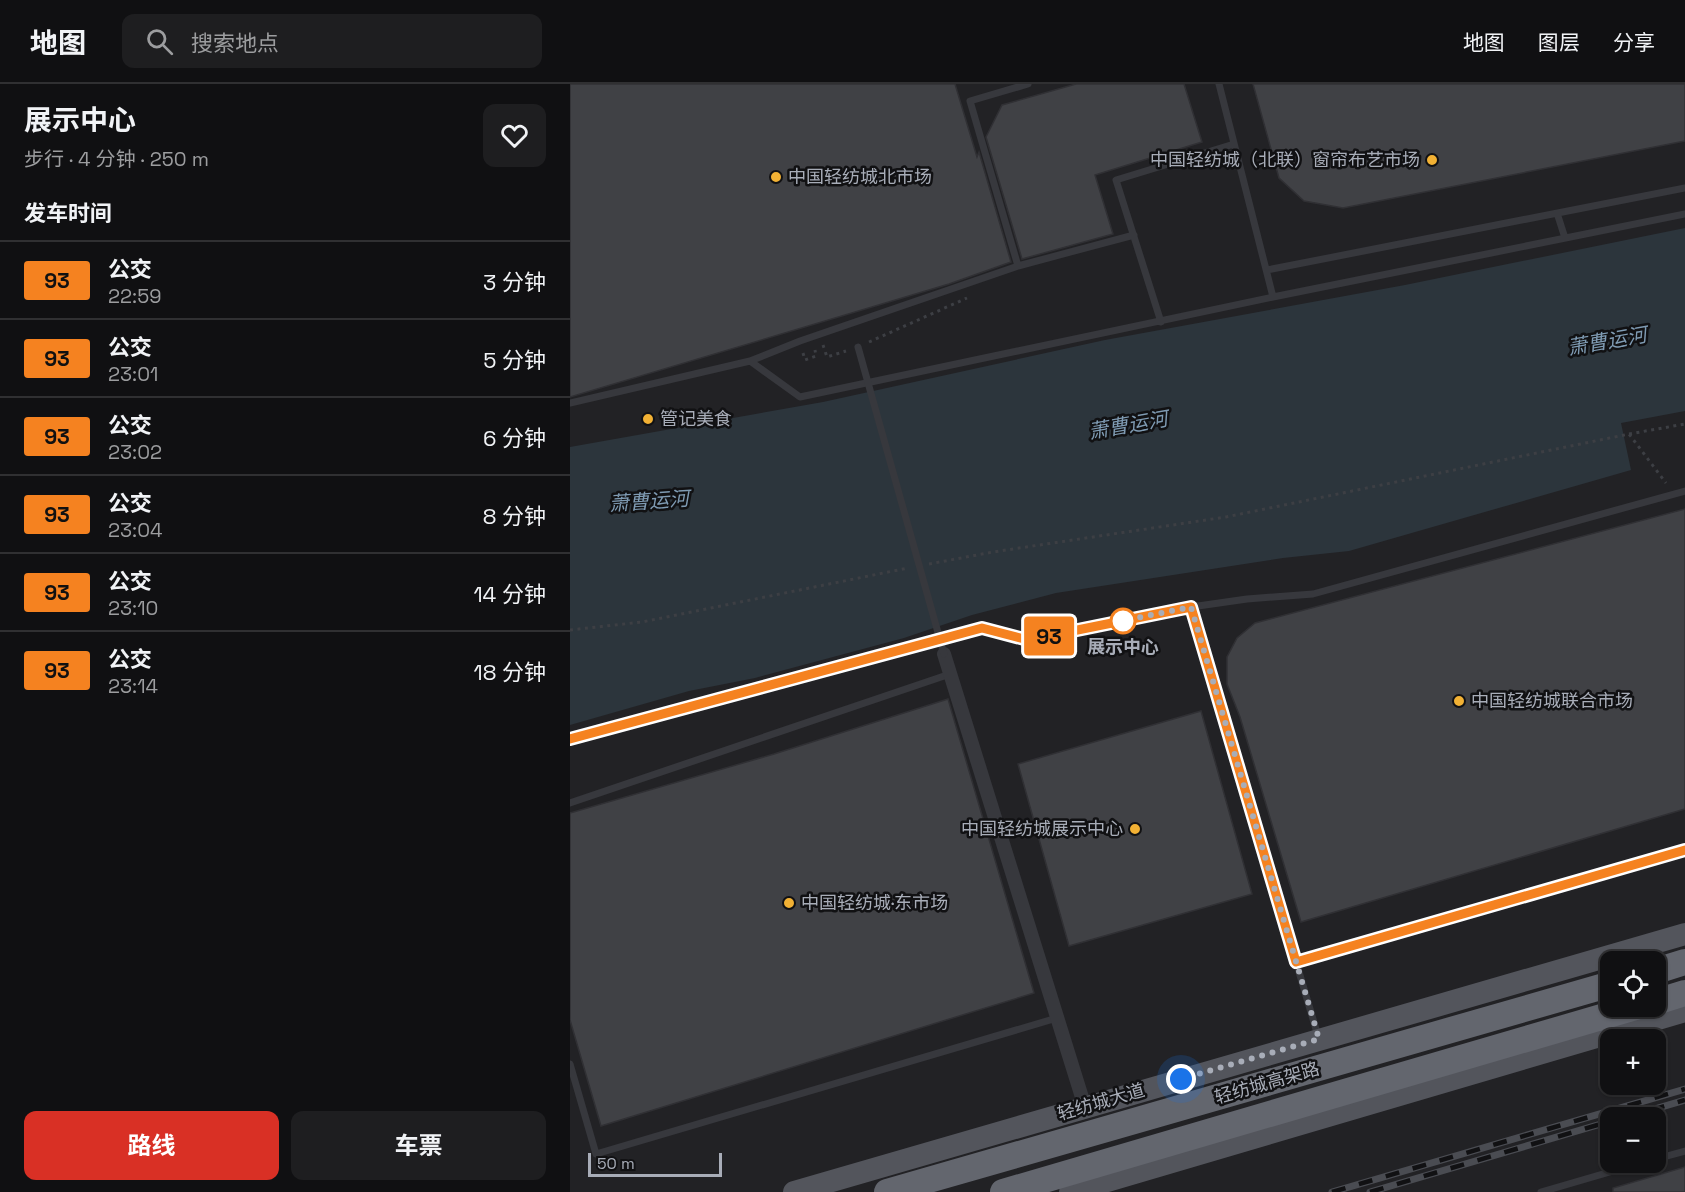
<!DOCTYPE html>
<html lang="zh">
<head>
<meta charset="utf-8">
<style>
  :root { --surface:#101012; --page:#1e1e20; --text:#f1f3f6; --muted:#9c9d9f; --line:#303032; --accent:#d93025 }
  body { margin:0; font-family:"Space Grotesk","Noto Sans SC",sans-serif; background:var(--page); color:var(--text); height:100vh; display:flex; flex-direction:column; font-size:22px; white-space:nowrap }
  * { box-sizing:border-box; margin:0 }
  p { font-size:20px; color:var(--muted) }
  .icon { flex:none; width:33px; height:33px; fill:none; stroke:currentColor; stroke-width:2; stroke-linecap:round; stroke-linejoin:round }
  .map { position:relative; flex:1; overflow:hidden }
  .drawer { display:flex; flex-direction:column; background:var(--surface); width:570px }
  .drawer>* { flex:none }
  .badge { padding:0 12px; border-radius:4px; font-size:21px; line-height:39px }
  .fabs { position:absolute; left:1030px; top:867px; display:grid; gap:12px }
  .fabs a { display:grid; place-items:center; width:66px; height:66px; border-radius:12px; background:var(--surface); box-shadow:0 2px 4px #0004,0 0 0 2px var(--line); font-size:30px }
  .scale { position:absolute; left:18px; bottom:15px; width:134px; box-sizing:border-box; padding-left:6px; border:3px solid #a8adb8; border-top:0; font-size:16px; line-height:21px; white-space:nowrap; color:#a8adb8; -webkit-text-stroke:4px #111113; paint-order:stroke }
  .you { position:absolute; width:30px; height:30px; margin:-15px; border:4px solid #fff; border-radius:50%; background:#1a73e8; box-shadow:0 0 0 9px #1a73e833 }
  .map>.badge { position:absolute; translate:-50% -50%; box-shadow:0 0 0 3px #fff }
  h2 { padding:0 24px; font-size:22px; line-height:54px }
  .round { display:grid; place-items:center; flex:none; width:63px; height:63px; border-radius:12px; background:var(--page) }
  .summary { display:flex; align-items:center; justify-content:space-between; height:102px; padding:0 24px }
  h1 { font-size:28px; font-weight:700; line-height:45px }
  .button { display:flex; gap:12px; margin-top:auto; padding:12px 24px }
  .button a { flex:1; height:69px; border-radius:12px; background:var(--accent); color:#fff; font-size:24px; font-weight:700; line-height:69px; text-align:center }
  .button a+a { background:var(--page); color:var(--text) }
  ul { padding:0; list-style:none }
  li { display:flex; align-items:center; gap:18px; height:78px; padding:0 24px; border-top:2px solid var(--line) }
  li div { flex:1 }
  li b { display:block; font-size:22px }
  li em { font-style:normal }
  li .badge { min-width:66px; font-weight:700; text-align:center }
  header { display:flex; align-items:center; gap:36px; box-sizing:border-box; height:84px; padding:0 30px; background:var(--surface); border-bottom:2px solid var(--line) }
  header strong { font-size:28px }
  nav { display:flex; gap:33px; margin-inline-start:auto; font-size:21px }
  .search { width:420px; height:54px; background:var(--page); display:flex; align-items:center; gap:15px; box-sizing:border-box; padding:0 21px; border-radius:12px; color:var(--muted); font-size:22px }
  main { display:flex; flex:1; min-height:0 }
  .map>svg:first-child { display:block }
  .built { fill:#222225; fill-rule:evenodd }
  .water { fill:#2c353c }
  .building { fill:#404145; stroke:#303034; stroke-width:1.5 }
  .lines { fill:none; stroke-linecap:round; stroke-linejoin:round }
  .path { stroke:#3d3f44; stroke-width:3; stroke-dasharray:3 4.5; stroke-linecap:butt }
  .lane { stroke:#37383d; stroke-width:7 }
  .street { stroke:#37383d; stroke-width:14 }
  .primary { stroke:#53555c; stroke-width:22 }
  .highway { stroke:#63666e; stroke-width:26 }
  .rail-casing { stroke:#4a4c52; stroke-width:7 }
  .rail { stroke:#111113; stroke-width:4.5; stroke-dasharray:14; stroke-linecap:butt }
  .lane-bridge { stroke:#37383d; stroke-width:7 }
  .line-casing { stroke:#fff; stroke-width:14 }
  .line { stroke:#f58220; stroke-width:9 }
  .walk { stroke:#a8adb8; stroke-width:6; stroke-dasharray:0 10.8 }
  .poi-dot { fill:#f2b134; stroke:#111113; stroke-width:2 }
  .stop-dot { fill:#fff; stroke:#f58220; stroke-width:3 }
  .labels { text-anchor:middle; stroke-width:5; stroke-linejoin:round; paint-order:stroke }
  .poi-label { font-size:18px; fill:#a8adb8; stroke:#111113; text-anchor:start }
  .stop-label { font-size:18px; font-weight:bold; fill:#a8adb8; stroke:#111113 }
  .street-label { font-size:18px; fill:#a8adb8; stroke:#111113 }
  .water-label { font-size:20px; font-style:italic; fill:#7f9bb3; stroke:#111113 }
</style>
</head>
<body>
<header>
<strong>地图</strong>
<div class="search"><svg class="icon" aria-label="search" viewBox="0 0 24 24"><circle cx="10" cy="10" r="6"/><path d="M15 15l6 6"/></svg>搜索地点</div>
<nav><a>地图</a><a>图层</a><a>分享</a></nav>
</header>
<main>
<section class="drawer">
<div class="summary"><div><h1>展示中心</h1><p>步行 · 4 分钟 · 250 m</p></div><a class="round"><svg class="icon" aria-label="heart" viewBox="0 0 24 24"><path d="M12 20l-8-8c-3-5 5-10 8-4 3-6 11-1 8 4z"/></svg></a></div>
<h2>发车时间</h2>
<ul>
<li><span class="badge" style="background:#f58220;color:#111">93</span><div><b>公交</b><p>22:59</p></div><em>3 分钟</em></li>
<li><span class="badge" style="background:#f58220;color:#111">93</span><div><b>公交</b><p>23:01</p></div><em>5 分钟</em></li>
<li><span class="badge" style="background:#f58220;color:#111">93</span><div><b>公交</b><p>23:02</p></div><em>6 分钟</em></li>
<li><span class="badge" style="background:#f58220;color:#111">93</span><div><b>公交</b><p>23:04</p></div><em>8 分钟</em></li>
<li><span class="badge" style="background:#f58220;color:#111">93</span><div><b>公交</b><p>23:10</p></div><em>14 分钟</em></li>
<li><span class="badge" style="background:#f58220;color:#111">93</span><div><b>公交</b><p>23:14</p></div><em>18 分钟</em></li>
</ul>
<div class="button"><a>路线</a><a>车票</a></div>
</section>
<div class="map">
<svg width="1115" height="1108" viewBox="0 0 1115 1108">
  <rect width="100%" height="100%" fill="#161618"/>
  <path class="built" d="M0 0H1115V1108H0ZM1041 878H1086V922H1041ZM1041 956H1086V1000H1041ZM1041 1034H1086V1078H1041Z"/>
  <path class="water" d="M1115 144V327L1051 339 1061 386 779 467 713 474 486 509 402 531 334 554 185 594 119 607 0 641V363L253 318 535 256 835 201Z"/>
  <path class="building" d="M0 0H385L407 73 409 68 441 178 379 200 0 313Z
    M506 0H614L632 58 525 91 543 150 452 175 416 53 432 21Z
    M683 0H1115V57L773 124 734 117 709 94Z
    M1115 425V725L731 838 670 633 657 600V573L667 554 685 539Z
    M378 615 464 909 31 1042 0 936V729L204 670Z
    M631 627 682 810 499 862 448 680Z
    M1115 1083V1108H1043V1104Z"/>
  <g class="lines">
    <path class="path" d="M299 258 397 214
      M253 261 257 273 276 267
      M233 269 235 276 246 272 245 266
      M1059 350 1115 340
      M359 480 423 468 656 433 1059 350 1096 399
      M0 546 72 538 338 484"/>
    <path class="lane" d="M649 0 703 213
      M987 129 995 154
      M448 182 400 17 458 0
      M697 186 1115 104
      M591 238 546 96 664 60
      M180 277 230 257 448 182 564 151
      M0 319 180 277 230 313 703 213 1115 130
      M621 523 748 952
      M0 655 412 544 458 556 621 523 677 515 743 510 1115 407
      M0 719 380 590
      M726 878 1115 766
      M0 980 26 1070 487 934
      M1086 1075 1115 1067
      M971 1108 1074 1078"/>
    <path class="street" d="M374 570 515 1023"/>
    <path class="primary" d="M224 1108 1115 850
      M500 1108 1115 927"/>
    <path class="highway" d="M1086 887 1115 878
      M1086 918 1115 909
      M317 1108 1041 900
      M433 1108 1069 922"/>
    <defs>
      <path id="rail" d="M1054 1034 1115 1016
        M762 1108 1115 1005
        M800 1108 1041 1037"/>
    </defs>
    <use href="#rail" class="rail-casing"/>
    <use href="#rail" class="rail"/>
    <path class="lane-bridge" d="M288 263 374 570"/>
  </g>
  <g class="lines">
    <defs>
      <path id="line" d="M0 655 412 544 458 556 621 523 726 878 1115 766"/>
    </defs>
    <use href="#line" class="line-casing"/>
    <use href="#line" class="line"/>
    <path class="walk" d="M553 537H551L621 523 749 955 611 995"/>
  </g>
  <g class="poi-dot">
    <circle cx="862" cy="76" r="6"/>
    <circle cx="206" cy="93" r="6"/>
    <circle cx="78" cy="335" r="6"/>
    <circle cx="889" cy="617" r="6"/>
    <circle cx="565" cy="745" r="6"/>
    <circle cx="219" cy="819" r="6"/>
  </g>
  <circle class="stop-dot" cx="553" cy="537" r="12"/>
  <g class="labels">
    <g class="poi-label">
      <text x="850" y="82" text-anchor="end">中国轻纺城（北联）窗帘布艺市场</text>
      <text x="218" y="99">中国轻纺城北市场</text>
      <text x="90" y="341">管记美食</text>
      <text x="901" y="623">中国轻纺城联合市场</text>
      <text x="553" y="751" text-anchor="end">中国轻纺城展示中心</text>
      <text x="231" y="825">中国轻纺城·东市场</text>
    </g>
    <g class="stop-label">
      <text x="553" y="569">展示中心</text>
    </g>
    <g class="street-label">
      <text transform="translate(697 999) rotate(-16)" y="6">轻纺城高架路</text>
      <text transform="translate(531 1018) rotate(-16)" y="6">轻纺城大道</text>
    </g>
    <g class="water-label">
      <text transform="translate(1037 257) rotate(-10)" y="7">萧曹运河</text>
      <text transform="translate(558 341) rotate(-10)" y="7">萧曹运河</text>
      <text transform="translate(79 417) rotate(-4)" y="7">萧曹运河</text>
    </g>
  </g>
</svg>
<div class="fabs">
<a><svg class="icon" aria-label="locate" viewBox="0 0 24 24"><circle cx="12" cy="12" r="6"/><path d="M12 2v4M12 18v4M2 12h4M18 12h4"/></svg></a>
<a>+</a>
<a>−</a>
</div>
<div class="scale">50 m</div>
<div class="you" style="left:611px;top:995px"></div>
<b class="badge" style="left:479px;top:552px;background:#f58220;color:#111">93</b>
</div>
</main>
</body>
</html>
